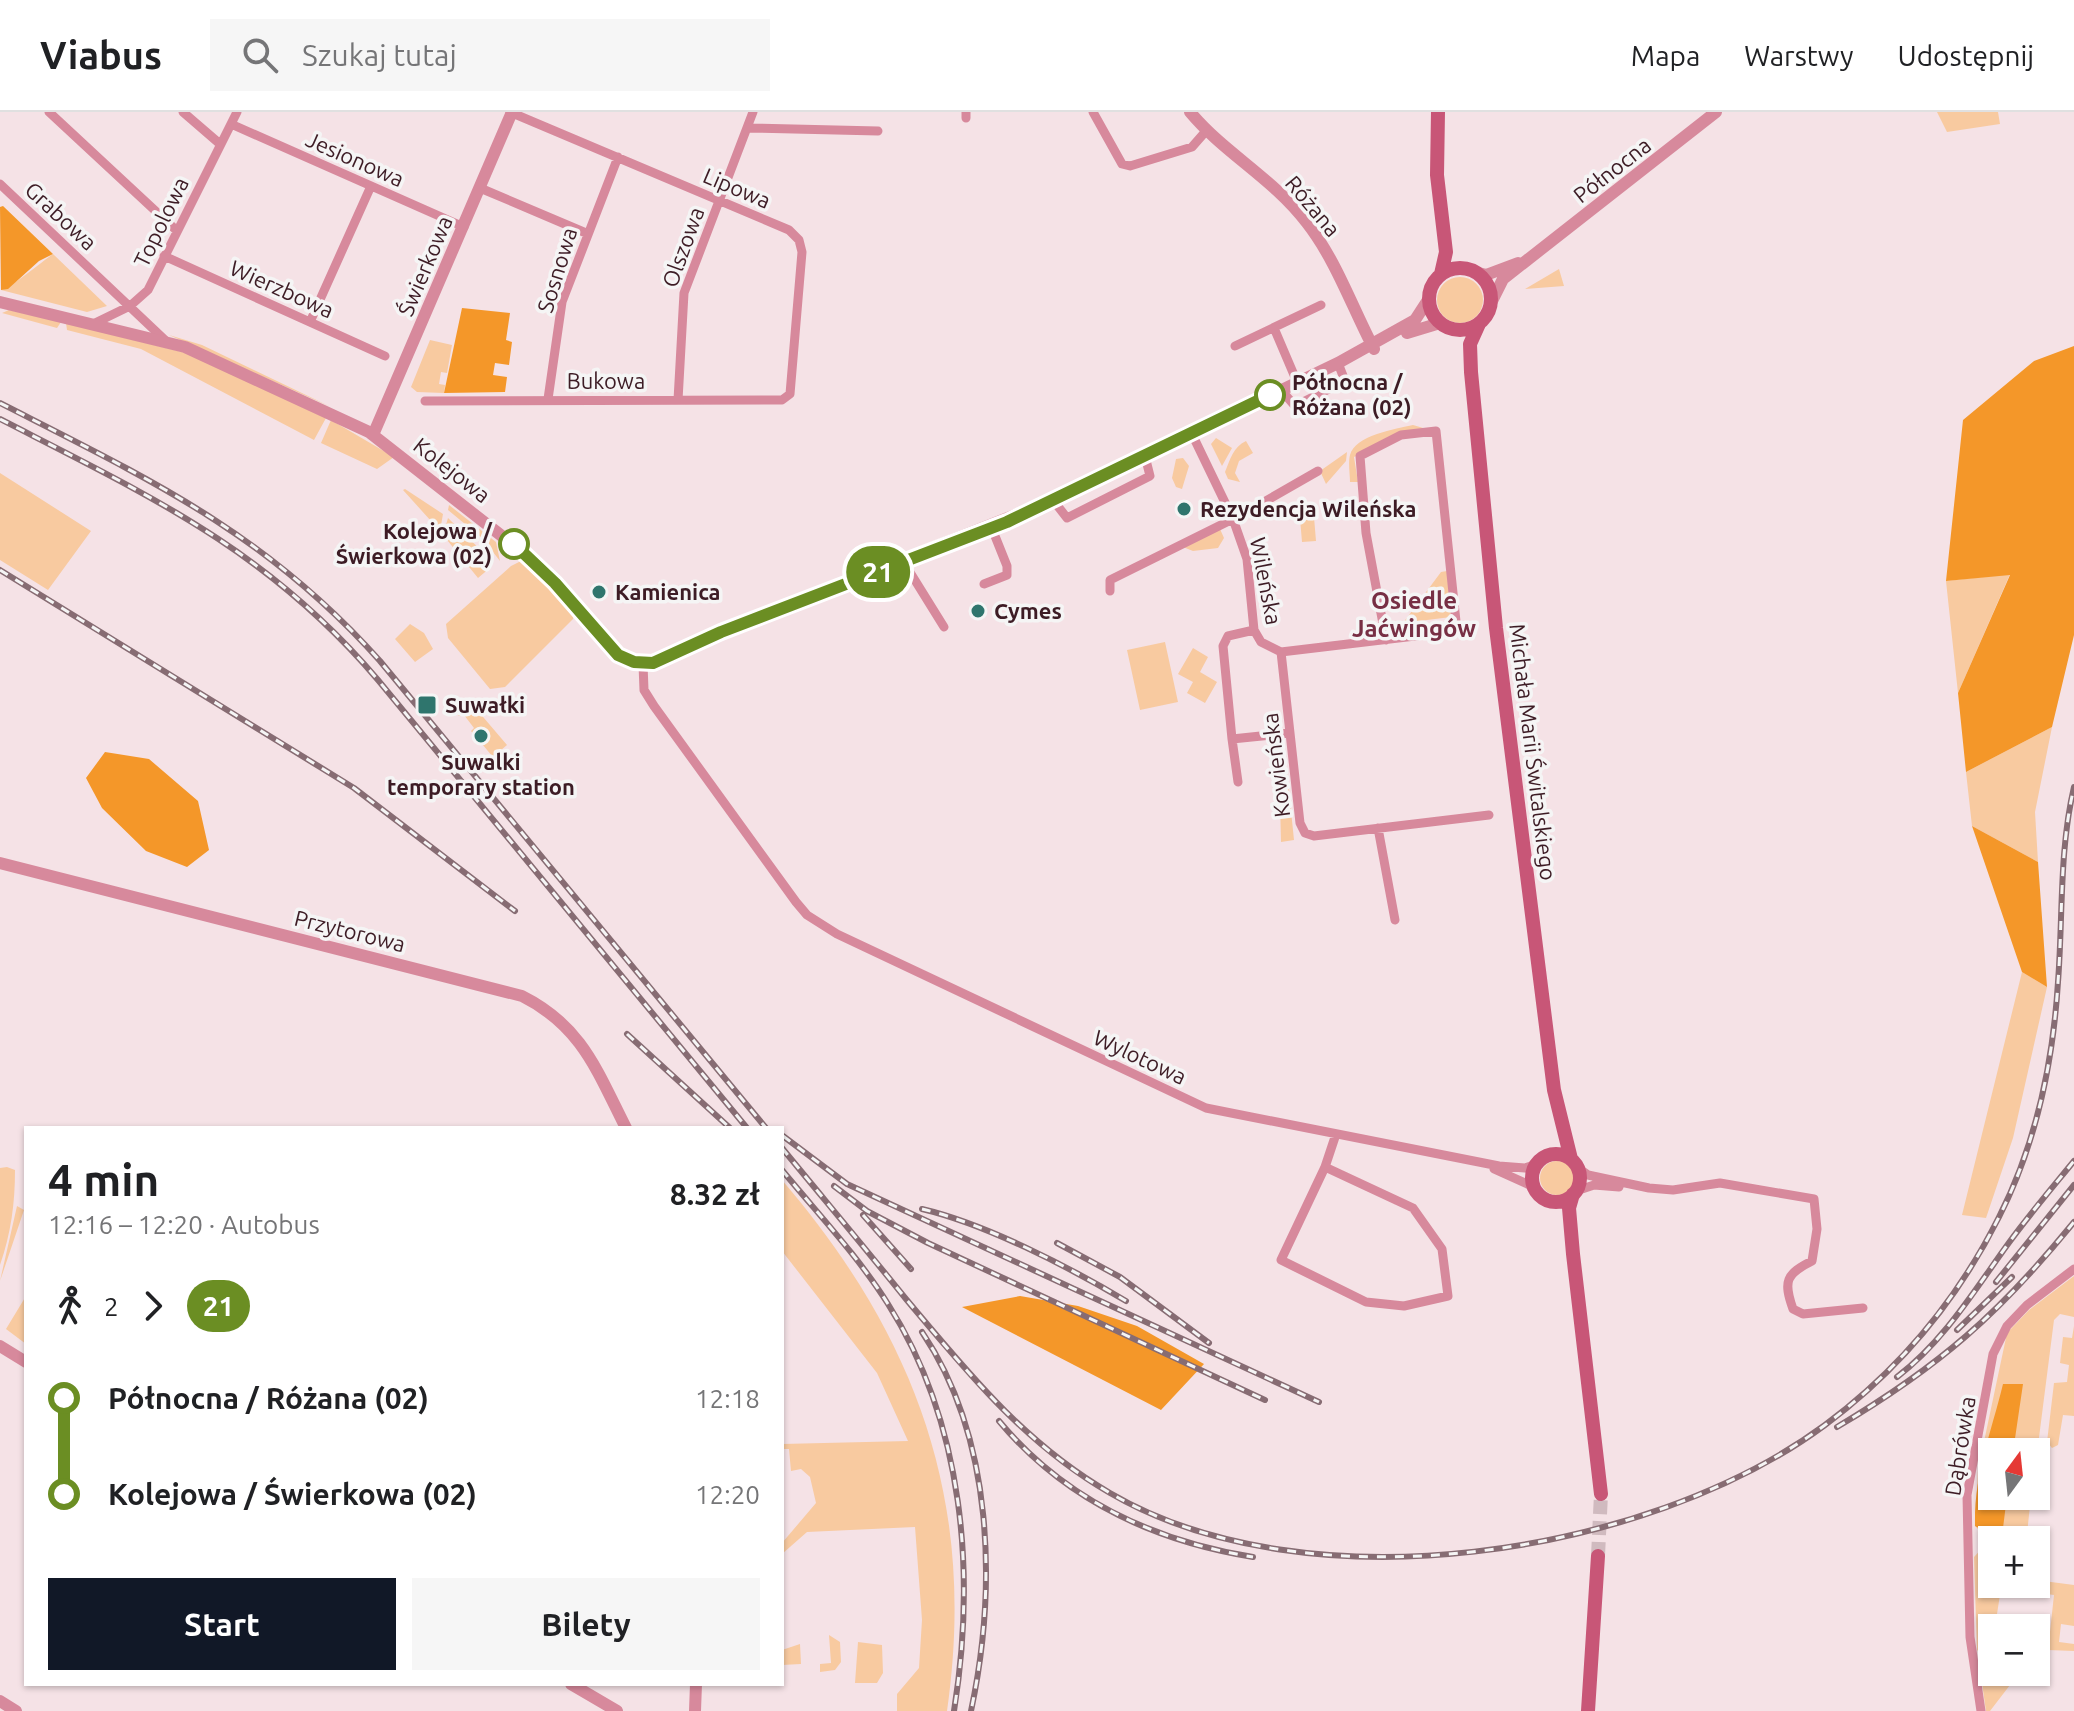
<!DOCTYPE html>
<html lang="pl">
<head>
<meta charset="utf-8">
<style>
  :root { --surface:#fff; --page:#f6f6f6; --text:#202124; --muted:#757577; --line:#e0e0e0; --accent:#111827 }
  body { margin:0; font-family:Ubuntu,sans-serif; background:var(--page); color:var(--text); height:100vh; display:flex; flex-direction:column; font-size:30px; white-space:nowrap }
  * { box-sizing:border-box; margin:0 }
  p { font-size:26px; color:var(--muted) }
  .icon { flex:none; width:44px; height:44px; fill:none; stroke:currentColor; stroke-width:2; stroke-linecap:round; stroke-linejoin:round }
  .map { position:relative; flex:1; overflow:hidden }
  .panel { position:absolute; left:24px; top:1014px; width:760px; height:560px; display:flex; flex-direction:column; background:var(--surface); border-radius:0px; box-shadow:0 2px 6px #0004 }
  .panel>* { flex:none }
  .badge { padding:0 16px; border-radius:26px; font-size:28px; line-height:52px }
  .needle { width:52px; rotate:15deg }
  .controls { position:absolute; left:1978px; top:1326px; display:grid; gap:16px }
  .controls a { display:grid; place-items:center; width:72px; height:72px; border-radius:0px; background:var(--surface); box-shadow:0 2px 6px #0004; font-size:40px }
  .map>.badge { position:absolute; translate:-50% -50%; box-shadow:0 0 0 4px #fff }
  .legs { display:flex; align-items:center; gap:12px; height:88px; padding:0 24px; font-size:26px }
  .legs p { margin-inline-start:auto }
  .summary { display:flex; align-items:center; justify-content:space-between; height:136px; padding:0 24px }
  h1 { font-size:44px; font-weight:700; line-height:60px }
  .action { display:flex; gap:16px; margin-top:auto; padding:16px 24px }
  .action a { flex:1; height:92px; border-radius:0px; background:var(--accent); color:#fff; font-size:32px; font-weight:700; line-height:92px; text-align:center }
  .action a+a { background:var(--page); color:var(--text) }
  ul { padding:0 24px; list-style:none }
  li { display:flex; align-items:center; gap:28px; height:96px; font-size:30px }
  li i { display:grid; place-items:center; width:12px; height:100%; margin:0 10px; background:currentColor }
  li i::after { content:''; width:20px; height:20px; margin:-10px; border:6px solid; border-radius:50%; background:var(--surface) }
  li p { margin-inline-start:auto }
  li:first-child i { background:linear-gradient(#0000 50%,currentColor 0) }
  li:last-child i { background:linear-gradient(currentColor 50%,#0000 0) }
  header { display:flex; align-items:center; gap:48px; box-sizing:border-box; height:112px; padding:0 40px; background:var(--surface); border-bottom:2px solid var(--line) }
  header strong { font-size:38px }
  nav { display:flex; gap:44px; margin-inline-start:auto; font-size:28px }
  .search { width:560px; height:72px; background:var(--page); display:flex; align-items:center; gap:20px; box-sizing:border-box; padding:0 28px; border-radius:0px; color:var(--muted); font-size:30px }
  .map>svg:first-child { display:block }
  .green { fill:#f8caa0 }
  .forest { fill:#f49729 }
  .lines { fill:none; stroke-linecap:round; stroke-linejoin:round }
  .secondary-tunnel { stroke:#d0babf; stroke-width:14; stroke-dasharray:14 7; stroke-linecap:butt }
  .minor { stroke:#d7899c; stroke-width:9 }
  .tertiary { stroke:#d7899c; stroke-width:12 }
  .secondary { stroke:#c85677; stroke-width:14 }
  .rail-casing { stroke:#876c73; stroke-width:6 }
  .rail { stroke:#f5f5f5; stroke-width:3; stroke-dasharray:9; stroke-linecap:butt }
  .line-1-casing { stroke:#fff; stroke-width:18 }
  .line-1 { stroke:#6b8e23; stroke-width:12 }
  .stop-1-dot { fill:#fff; stroke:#6b8e23; stroke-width:4 }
  .poi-dot { fill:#2f756d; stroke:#f5f5f5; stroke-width:3 }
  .labels { text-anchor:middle; stroke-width:7; stroke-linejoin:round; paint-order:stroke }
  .street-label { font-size:22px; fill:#3d1c25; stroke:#f5f5f5 }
  .stop-label { font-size:22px; font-weight:bold; fill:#3d1c25; stroke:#f5f5f5; text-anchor:start }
  .poi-label { font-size:22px; font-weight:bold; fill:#3d1c25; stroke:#f5f5f5; text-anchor:start }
  .neighbourhood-label { font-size:24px; font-weight:bold; fill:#772f44; stroke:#f5f5f5 }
</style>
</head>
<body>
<header>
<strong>Viabus</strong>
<div class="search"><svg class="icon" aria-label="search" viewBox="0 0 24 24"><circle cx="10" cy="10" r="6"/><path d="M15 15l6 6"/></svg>Szukaj tutaj</div>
<nav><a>Mapa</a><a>Warstwy</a><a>Udostępnij</a></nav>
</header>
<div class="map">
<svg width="2074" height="1599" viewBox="0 0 2074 1599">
  <rect width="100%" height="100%" fill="#f5e2e6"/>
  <path class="green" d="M1937 0H1998L2000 12 1947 20Z
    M53 142 107 194 87 200 1 178C9 177 43 149 53 142Z
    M1559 157 1564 174 1525 177Z
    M1437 188a23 23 0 1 1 46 0a23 23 0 1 1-46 0Z
    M9 198 61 210 57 216 2 201Z
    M66 211 186 241 326 306 314 328 141 237 67 218Z
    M169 223 202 233 331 295Z
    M430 228 452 233 447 261 441 260 439 272 445 273 444 281 417 280 411 275Z
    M331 308 394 345 377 357 321 331Z
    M1413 313 1430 318 1397 324 1354 345 1358 370H1350C1350 362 1348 351 1350 343 1355 323 1396 317 1413 313Z
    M1216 326 1232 336 1222 354 1211 332Z
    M1246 329 1253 341 1239 349 1235 361 1240 370 1228 367 1225 360C1230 348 1233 335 1246 329Z
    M1347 340 1346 349 1326 372 1320 359Z
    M1183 346 1189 354 1182 377 1176 375 1172 366 1176 347Z
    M0 361 91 419 48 478 0 448Z
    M405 377 443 402 440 419 403 378Z
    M449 393 496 430 500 449 482 426 448 398Z
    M1314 405 1316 429 1302 430 1300 406Z
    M448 406 492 449 491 455 478 466 443 423Z
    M1220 417 1224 426 1218 436 1193 439 1183 435Z
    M521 449 574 502 573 507 505 575 490 577 448 526 446 512 511 454Z
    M1447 459 1451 505 1403 511 1441 460Z
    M2010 462 1958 581 1946 469Z
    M410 512 424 521 433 537 415 550 395 527Z
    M1165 530 1178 590 1140 598 1127 538Z
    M1193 536 1208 545 1200 560 1217 570 1205 591 1187 581 1193 570 1178 562Z
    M472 592 507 633 493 645 471 619 474 616 464 603 458 604Z
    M2052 615 2035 700 2038 750 1972 714 1966 660Z
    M1281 631 1286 651 1280 653H1286L1290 686 1282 687 1277 640Z
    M1290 689 1294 728 1281 730 1280 690Z
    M2022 860 2047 875 2013 1026 1986 1106 1962 1103Z
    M1540 1066a17 17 0 1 1 34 0a17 17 0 1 1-34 0Z
    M7 1055 15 1058C15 1092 11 1121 0 1153V1056Z
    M782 1068C917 1226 977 1390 947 1599H897V1582L919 1556 922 1508 915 1415 807 1420 782 1442V1431L816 1391 810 1365 801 1357 791 1359 789 1337H782V1332L908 1329 877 1261 782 1139Z
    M17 1094 24 1098 0 1169Z
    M2074 1164V1205L2060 1202 2054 1208 2036 1349V1340H1992V1384H2031L2027 1422 2021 1424 1980 1419 1975 1414 1978 1358 2007 1221 2029 1198Z
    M26 1184V1232L6 1217Z
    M2074 1214V1304L2063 1303 2058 1333 2052 1336 2047 1330 2054 1271 2067 1270 2069 1253 2060 1251 2063 1225 2072 1226Z
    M1992 1431V1472H2036V1468L2074 1473V1514L2061 1512 2059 1530 2074 1532V1539L2048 1538 2054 1483 2001 1476 1997 1502H1992V1531L1981 1533 1982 1542 1977 1538 1974 1445 1986 1432Z
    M829 1523 840 1530 841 1550 835 1558 820 1560V1552L831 1551Z
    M858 1530 882 1533 883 1561 877 1571H855Z
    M800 1532 801 1552 782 1553V1538Z
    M1992 1552V1560H2008L2010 1573 1990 1599H1986L1981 1564Z"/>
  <path class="forest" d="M3 94 53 142 39 149 8 177 1 178 0 95Z
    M462 196 510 201 506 228 512 230 509 253 495 251 493 263 507 265 505 280 444 281Z
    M2074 234V523L2052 615 1966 660 1958 581 2010 463 1946 469 1963 308 2034 249Z
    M105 640 149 647 198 689 209 738 187 755 146 739 102 696 86 666Z
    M1972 714 2038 750 2047 875 2022 860Z
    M1020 1184 1078 1194 1137 1214 1204 1252 1161 1298 962 1195Z
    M2003 1272H2023L2013 1340H1992V1384H2007L2003 1416 1989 1421 1975 1414C1974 1361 1991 1322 2003 1272Z"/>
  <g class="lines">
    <path class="secondary-tunnel" d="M1598 1444 1601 1382"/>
    <path class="minor" d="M49 0 176 118
      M183 0 220 32
      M966 0V6
      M1093 0 1122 52 1130 54 1192 35 1206 19
      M231 12 464 115
      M748 16 878 19
      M0 72 166 229
      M480 76 586 121
      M164 144 385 244
      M310 210 371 74
      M93 212 130 194 148 178 237 0
      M1274 216 1297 270
      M1235 234 1321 193
      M1281 278 1295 294 1345 269 1338 251
      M548 287 562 190 618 45
      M678 288 684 181 753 0
      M425 289 782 288 790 282 802 140 799 128 789 118 510 0
      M1192 322 1233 407 1247 447 1254 518 1261 530 1281 540 1457 519 1436 319 1401 323 1360 344 1366 421 1386 528
      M1053 388 1067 406 1150 364 1145 344
      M903 449 944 515
      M984 472 1007 463V454L991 414
      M1110 479V468L1243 402 1318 359
      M1281 540 1300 711 1305 721 1314 724 1489 703
      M643 552 644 578 654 594 796 790 807 803 837 822 1206 996 1499 1054 1525 1056 1537 1052
      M1232 627 1223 534 1228 524 1254 518
      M1238 670 1232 627 1290 621
      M1378 716 1395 808
      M1325 1055 1413 1096 1442 1137 1448 1184 1404 1194 1366 1190 1281 1148 1325 1055 1336 1022
      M1578 1056 1588 1063 1649 1076 1673 1078 1720 1071 1814 1087 1817 1117 1812 1149C1786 1162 1783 1169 1793 1197L1803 1202 1863 1196
      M1494 1057 1534 1075
      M1576 1079 1594 1073 1619 1075
      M1981 1599 1970 1525 1967 1383 1993 1242 2007 1214 2027 1193 2074 1157"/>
    <path class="tertiary" d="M1190 0C1224 41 1274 67 1307 111 1336 148 1352 195 1374 237
      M1475 160 1486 163 1518 151
      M0 190 185 235 369 320 526 443 618 543 643 552 662 549 721 520 1053 388 1338 251 1415 208 1428 188
      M1491 191 1503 167 1716 0
      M1407 221 1440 211
      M373 323 512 0
      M0 751 522 884C582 914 597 959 626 1016
      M0 1234 26 1250
      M571 1572 617 1599
      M0 1589 16 1599
      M695 1599 696 1572"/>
    <path class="secondary" d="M1438 0 1437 63 1446 140 1441 162
      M1429 187a31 31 0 1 1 62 0a31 31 0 1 1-62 0Z
      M1479 212 1470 232 1471 260 1496 516 1554 978 1571 1047
      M1532 1066a24 24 0 1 1 48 0a24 24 0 1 1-48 0Z
      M1573 1082 1569 1096 1573 1142 1601 1382
      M1588 1599 1598 1444"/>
    <defs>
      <path id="rail" d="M0 291C149 367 266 421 380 549L766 1016
        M0 307C148 383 268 438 378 568L747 1016
        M0 458 354 676 515 799
        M627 922 730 1016
        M783 1024 847 1072 1319 1290
        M782 1036C823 1086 865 1136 906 1187 968 1261 1025 1332 1110 1381 1307 1496 1646 1445 1825 1313 1899 1258 1958 1187 1999 1105 2036 1032 2053 951 2058 870 2063 805 2059 739 2074 675
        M782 1058C818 1102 858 1144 888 1192 964 1312 976 1462 954 1599
        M834 1074 867 1099 928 1131 1265 1288
        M922 1097C986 1112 1069 1155 1126 1189
        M863 1103 911 1157
        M1057 1131 1120 1165 1209 1231
        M1996 1170 2074 1073
        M1957 1218 2012 1165
        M922 1220C994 1327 997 1476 971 1599
        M1897 1265C1944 1229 1974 1179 2008 1132 2029 1103 2052 1076 2074 1049
        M999 1309C1064 1387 1154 1429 1253 1445
        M1837 1315C1940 1254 1999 1202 2074 1110"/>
    </defs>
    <use href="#rail" class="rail-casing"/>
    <use href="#rail" class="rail"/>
  </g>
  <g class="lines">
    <defs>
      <path id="line-1" d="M514 432 555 471 618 543 634 550 653 551 721 520 1007 410 1270 283"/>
    </defs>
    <use href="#line-1" class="line-1-casing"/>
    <use href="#line-1" class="line-1"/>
  </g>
  <g class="stop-1-dot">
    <circle cx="1270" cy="283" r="14"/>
    <circle cx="514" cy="432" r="14"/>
  </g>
  <g class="poi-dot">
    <circle cx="1184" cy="397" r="8"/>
    <circle cx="599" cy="480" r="8"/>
    <circle cx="978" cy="499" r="8"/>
    <rect x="417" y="583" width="20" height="20" rx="4"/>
    <circle cx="481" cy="624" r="8"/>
  </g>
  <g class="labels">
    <g class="street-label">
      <text transform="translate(355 47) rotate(24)" y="8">Jesionowa</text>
      <text transform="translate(1612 58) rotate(-38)" y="8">Północna</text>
      <text transform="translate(737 76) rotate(23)" y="8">Lipowa</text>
      <text transform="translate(1313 94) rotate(50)" y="8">Różana</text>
      <text transform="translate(61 104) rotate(43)" y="8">Grabowa</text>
      <text transform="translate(161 110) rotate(-64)" y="8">Topolowa</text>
      <text transform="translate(683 135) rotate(-70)" y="8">Olszowa</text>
      <text transform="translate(425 154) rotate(-67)" y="8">Świerkowa</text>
      <text transform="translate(557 158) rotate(-73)" y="8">Sosnowa</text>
      <text transform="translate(282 177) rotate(24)" y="8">Wierzbowa</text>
      <text x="606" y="277">Bukowa</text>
      <text transform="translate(452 358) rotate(38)" y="8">Kolejowa</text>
      <text transform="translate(1266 469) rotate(79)" y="8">Wileńska</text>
      <text transform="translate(1533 640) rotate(83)" y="8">Michała Marii Świtalskiego</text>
      <text transform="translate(1276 653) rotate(-97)" y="8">Kowieńska</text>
      <text transform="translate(350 819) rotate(14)" y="8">Przytorowa</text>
      <text transform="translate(1140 945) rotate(25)" y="8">Wylotowa</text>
      <text transform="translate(1960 1334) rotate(-81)" y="8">Dąbrówka</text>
    </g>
    <g class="stop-label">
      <text x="1292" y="278">Północna /<tspan x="1292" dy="25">Różana (02)</tspan></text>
      <text x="492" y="427" text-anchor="end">Kolejowa /<tspan x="492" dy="25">Świerkowa (02)</tspan></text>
    </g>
    <g class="poi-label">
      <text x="1200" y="405">Rezydencja Wileńska</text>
      <text x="615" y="488">Kamienica</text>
      <text x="994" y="507">Cymes</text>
      <text x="445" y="601">Suwałki</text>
      <text x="481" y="658" text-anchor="middle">Suwalki<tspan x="481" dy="25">temporary station</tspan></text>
    </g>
    <g class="neighbourhood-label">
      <text x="1414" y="497">Osiedle<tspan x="1414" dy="28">Jaćwingów</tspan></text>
    </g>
  </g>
</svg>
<div class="controls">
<a><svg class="needle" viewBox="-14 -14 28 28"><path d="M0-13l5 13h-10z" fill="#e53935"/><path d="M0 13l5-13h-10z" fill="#757577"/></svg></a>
<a>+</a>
<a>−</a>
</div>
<b class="badge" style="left:878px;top:460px;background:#6b8e23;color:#fff">21</b>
<section class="panel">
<div class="summary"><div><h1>4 min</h1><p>12:16 – 12:20 · Autobus</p></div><b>8.32 zł</b></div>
<div class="legs"><svg class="icon" aria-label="walk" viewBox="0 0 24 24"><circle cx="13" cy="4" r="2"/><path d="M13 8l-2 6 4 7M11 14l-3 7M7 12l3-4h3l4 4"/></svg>2<svg class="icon" aria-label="forward" viewBox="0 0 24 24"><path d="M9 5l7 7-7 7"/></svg><b class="badge" style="background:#6b8e23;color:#fff">21</b></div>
<ul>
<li><i style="color:#6b8e23"></i><b>Północna / Różana (02)</b><p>12:18</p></li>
<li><i style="color:#6b8e23"></i><b>Kolejowa / Świerkowa (02)</b><p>12:20</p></li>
</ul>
<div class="action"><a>Start</a><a>Bilety</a></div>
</section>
</div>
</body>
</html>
